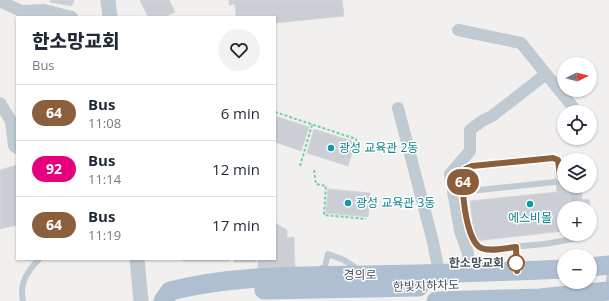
<!DOCTYPE html>
<html lang="en">
<head>
<meta charset="utf-8">
<style>
  :root { --surface:#fff; --page:#f2f2f3; --text:#1f2937; --muted:#747a83; --line:#e0e1e3 }
  body { margin:0; font-family:"Open Sans","Noto Sans KR",sans-serif; background:var(--page); color:var(--text); height:100vh; display:flex; flex-direction:column; font-size:15px; white-space:nowrap }
  * { box-sizing:border-box; margin:0 }
  p { font-size:13px; color:var(--muted) }
  .icon { flex:none; width:22px; height:22px; fill:none; stroke:currentColor; stroke-width:2; stroke-linecap:round; stroke-linejoin:round }
  .map { position:relative; flex:1; overflow:hidden }
  .details { position:absolute; left:16px; top:16px; width:260px; height:244px; display:flex; flex-direction:column; background:var(--surface); border-radius:0px; box-shadow:0 1px 3px #0004 }
  .details>* { flex:none }
  .badge { padding:0 8px; border-radius:13px; font-size:14px; line-height:26px }
  .needle { width:26px; rotate:84deg }
  .fabs { position:absolute; left:557px; top:57px; display:grid; gap:8px }
  .fabs a { display:grid; place-items:center; width:40px; height:40px; border-radius:50%; background:var(--surface); box-shadow:0 1px 3px #0004; font-size:20px }
  .map>.badge { position:absolute; translate:-50% -50%; box-shadow:0 0 0 2px #fff }
  .round { display:grid; place-items:center; flex:none; width:42px; height:42px; border-radius:21px; background:var(--page) }
  .head { display:flex; align-items:center; justify-content:space-between; height:68px; padding:0 16px }
  h1 { font-size:19px; font-weight:800; line-height:30px }
  ul { padding:0; list-style:none }
  li { display:flex; align-items:center; gap:12px; height:56px; padding:0 16px; border-top:1px solid var(--line) }
  li div { flex:1 }
  li b { display:block; font-size:15px }
  li em { font-style:normal }
  li .badge { min-width:44px; font-weight:700; text-align:center }
  .map>svg:first-child { display:block }
  .building { fill:#cbced4; stroke:#d3d5db }
  .lines { fill:none; stroke-linecap:round; stroke-linejoin:round }
  .primary-tunnel { stroke:#c7c8cb; stroke-width:19; stroke-dasharray:19 10; stroke-linecap:butt }
  .path { stroke:#71d2a2; stroke-width:2; stroke-dasharray:3 2; stroke-linecap:butt }
  .service { stroke:#bfcad2; stroke-width:6 }
  .minor { stroke:#bfcad2; stroke-width:12 }
  .tertiary { stroke:#bfcad2; stroke-width:15 }
  .primary { stroke:#adbfd0; stroke-width:19 }
  .line-casing { stroke:#fff; stroke-width:9 }
  .line { stroke:#8b5e3c; stroke-width:6 }
  .culture-dot { fill:#0f9aa8; stroke:#fff; stroke-width:1.5 }
  .stop-dot { fill:#fff; stroke:#8b5e3c; stroke-width:2 }
  .labels { text-anchor:middle; stroke-width:3; stroke-linejoin:round; paint-order:stroke }
  .culture-label { font-size:12px; fill:#0d838f; stroke:#fff; text-anchor:start }
  .stop-label { font-size:12px; font-weight:bold; fill:#46535e; stroke:#fff; text-anchor:end }
  .street-label { font-size:12px; fill:#46535e; stroke:#fff }
</style>
</head>
<body>
<div class="map">
<svg width="609" height="301" viewBox="0 0 609 301">
  <rect width="100%" height="100%" fill="#f2efef"/>
  <path class="building" d="M51 0H74L72 6 50 2Z
    M140 0H169L175 12 164 17H148Z
    M229 0H342L344 16 275 23V17H236L235 4 229 5Z
    M275 116 309 127 301 151 275 142Z
    M314 129 355 142 348 166 307 153Z
    M17 165V225L0 229V170Z
    M564 174V186H581L582 200 589 199 590 208H564V231L475 241 470 201 557 192 555 175Z
    M328 189 370 193 368 217 326 213Z
    M275 223 287 230V238L294 237 295 270 258 272V259H275Z
    M181 259H229V261H184Z
    M234 259H256V262H234Z"/>
  <g class="lines">
    <path class="primary-tunnel" d="M606 276H609"/>
    <path class="path" d="M275 112 356 139 357 145
      M300 166 312 125
      M314 170 316 184 326 186 324 215 366 219"/>
    <path class="service" d="M564 179 560 176 558 160 553 157 472 166 465 169 462 174C463 192 464 237 480 247 482 249 486 249 489 249L545 244 573 239 577 234
      M573 186 575 208
      M464 194 470 191 564 181
      M515 247 517 270
      M318 270 325 266 328 254 344 260 359 270
      M23 301C19 283 27 272 39 259"/>
    <path class="minor" d="M0 1 21 11 44 10 72 17
      M458 30 521 43 573 107
      M0 103 11 121 14 146 17 148
      M398 108 433 242 439 273
      M468 273V253L460 231 450 174 470 151V130L482 121 492 116 546 74"/>
    <path class="tertiary" d="M108 0 110 17
      M137 259 141 301"/>
    <path class="primary" d="M590 267 609 265
      M264 290 419 287
      M163 301 170 291C234 275 301 276 367 275 432 274 498 272 564 269
      M436 301 540 298 608 291"/>
  </g>
  <g class="lines">
    <defs>
      <path id="line" d="M517 271 516 247C505 248 491 252 481 248 466 242 459 182 465 169L472 166 553 158 558 160 560 176 564 179"/>
    </defs>
    <use href="#line" class="line-casing"/>
    <use href="#line" class="line"/>
  </g>
  <g class="culture-dot">
    <circle cx="331" cy="148" r="4"/>
    <circle cx="348" cy="203" r="4"/>
    <circle cx="530" cy="204" r="4"/>
  </g>
  <circle class="stop-dot" cx="516" cy="263" r="8"/>
  <g class="labels">
    <g class="culture-label">
      <text x="339" y="152">광성 교육관 2동</text>
      <text x="356" y="207">광성 교육관 3동</text>
      <text x="530" y="222" text-anchor="middle">에스비몰</text>
    </g>
    <g class="stop-label">
      <text x="504" y="267">한소망교회</text>
    </g>
    <g class="street-label">
      <text x="360" y="279">경의로</text>
      <text transform="translate(426 286) rotate(-2)" y="4">한빛지하차도</text>
    </g>
  </g>
</svg>
<div class="fabs">
<a><svg class="needle" viewBox="-14 -14 28 28"><path d="M0-13l5 13h-10z" fill="#e53935"/><path d="M0 13l5-13h-10z" fill="#747a83"/></svg></a>
<a><svg class="icon" aria-label="locate" viewBox="0 0 24 24"><circle cx="12" cy="12" r="6"/><path d="M12 2v4M12 18v4M2 12h4M18 12h4"/></svg></a>
<a><svg class="icon" aria-label="layers" viewBox="0 0 24 24"><path d="M12 4l9 5-9 5-9-5zM3 14l9 5 9-5"/></svg></a>
<a>+</a>
<a>−</a>
</div>
<b class="badge" style="left:463px;top:182px;background:#8b5e3c;color:#fff">64</b>
<section class="details">
<div class="head"><div><h1>한소망교회</h1><p>Bus</p></div><a class="round"><svg class="icon" aria-label="heart" viewBox="0 0 24 24"><path d="M12 20l-8-8c-3-5 5-10 8-4 3-6 11-1 8 4z"/></svg></a></div>
<ul>
<li><span class="badge" style="background:#8b5e3c;color:#fff">64</span><div><b>Bus</b><p>11:08</p></div><em>6 min</em></li>
<li><span class="badge" style="background:#e6007e;color:#fff">92</span><div><b>Bus</b><p>11:14</p></div><em>12 min</em></li>
<li><span class="badge" style="background:#8b5e3c;color:#fff">64</span><div><b>Bus</b><p>11:19</p></div><em>17 min</em></li>
</ul>
</section>
</div>
</body>
</html>
